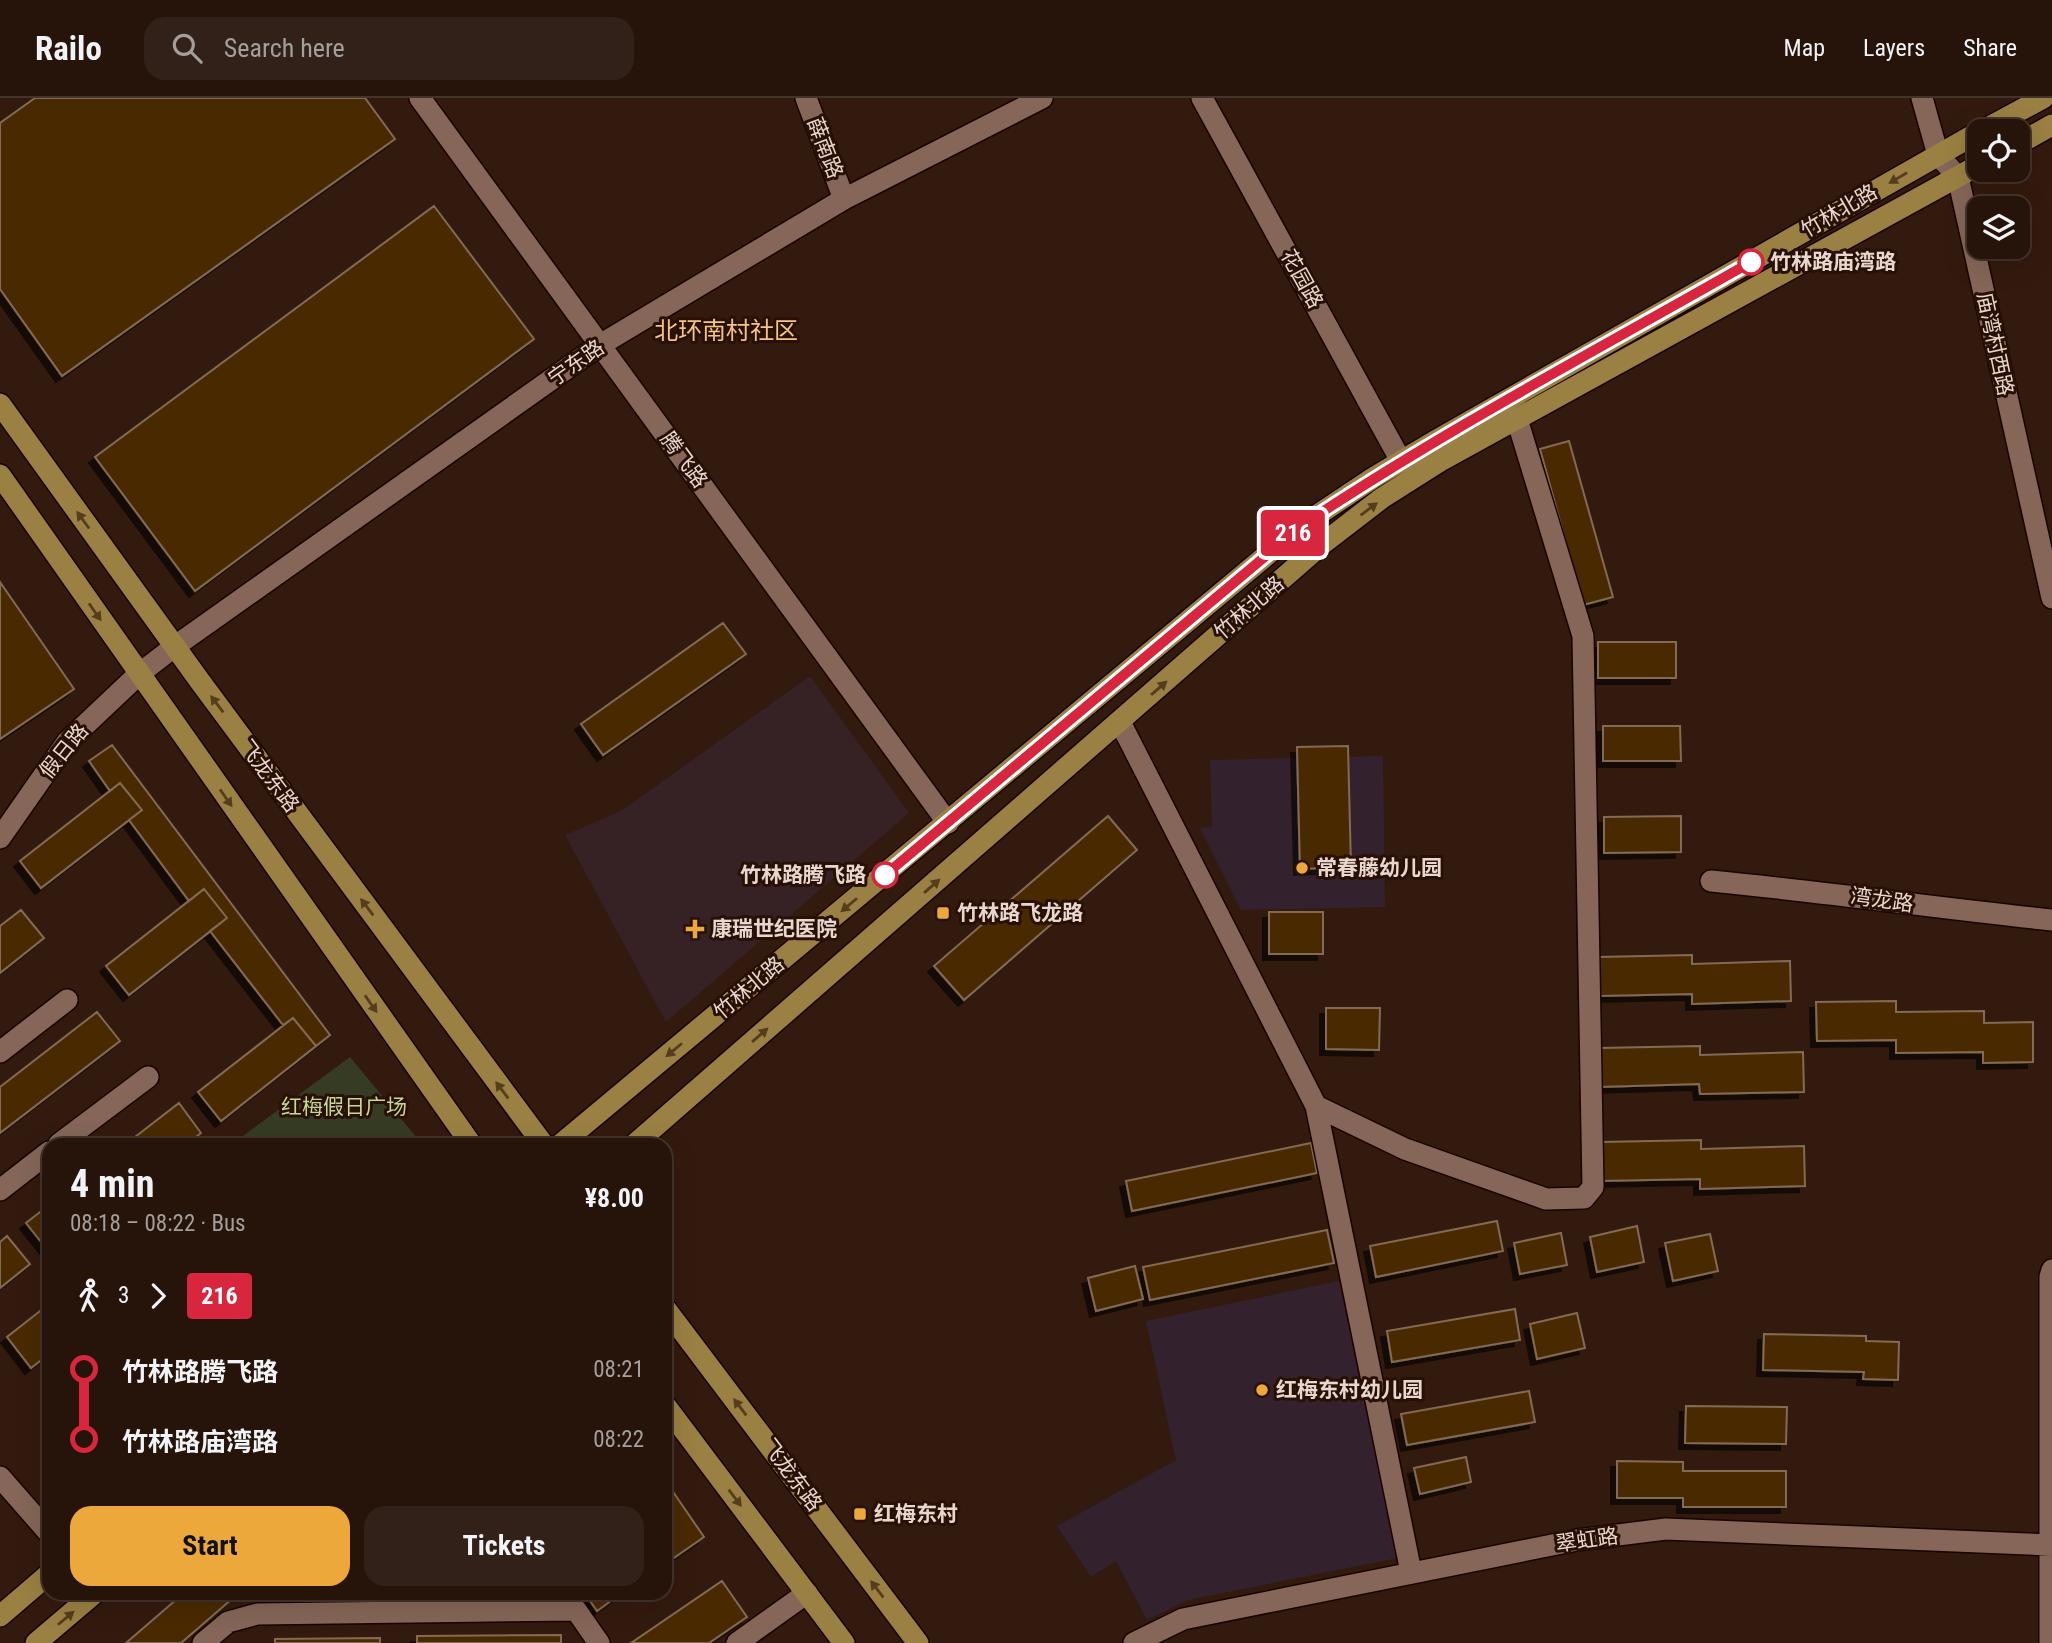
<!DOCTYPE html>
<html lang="en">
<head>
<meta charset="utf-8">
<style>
  :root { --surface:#26140a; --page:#322118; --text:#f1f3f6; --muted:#a49e9c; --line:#42332b; --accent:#eda83c }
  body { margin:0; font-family:"Roboto Condensed","Noto Sans SC",sans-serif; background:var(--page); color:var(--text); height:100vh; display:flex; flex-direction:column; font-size:26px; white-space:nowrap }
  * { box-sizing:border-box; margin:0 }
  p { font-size:23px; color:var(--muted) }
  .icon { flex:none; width:38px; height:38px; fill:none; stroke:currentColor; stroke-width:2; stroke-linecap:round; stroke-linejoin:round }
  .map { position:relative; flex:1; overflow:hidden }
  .panel { position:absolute; left:42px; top:1040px; width:630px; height:462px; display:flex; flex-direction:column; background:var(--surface); border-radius:21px; box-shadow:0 7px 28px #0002,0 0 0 2px var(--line) }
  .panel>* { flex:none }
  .badge { padding:0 14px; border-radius:5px; font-size:24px; line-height:46px }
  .controls { position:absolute; left:1967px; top:21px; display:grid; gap:14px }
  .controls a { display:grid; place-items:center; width:63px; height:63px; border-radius:14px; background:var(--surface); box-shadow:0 7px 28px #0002,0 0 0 2px var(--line); font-size:35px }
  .map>.badge { position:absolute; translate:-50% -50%; box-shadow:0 0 0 4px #fff }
  .legs { display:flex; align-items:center; gap:10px; height:77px; padding:0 28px; font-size:23px }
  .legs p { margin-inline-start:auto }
  .overview { display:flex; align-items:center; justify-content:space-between; height:119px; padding:0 28px }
  h1 { font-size:38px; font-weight:700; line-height:52px }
  .primary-button { display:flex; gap:14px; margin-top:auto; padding:14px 28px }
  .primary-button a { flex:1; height:80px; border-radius:21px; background:var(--accent); color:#111; font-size:28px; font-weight:700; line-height:80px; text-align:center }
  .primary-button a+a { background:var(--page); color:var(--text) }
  ul { padding:0 28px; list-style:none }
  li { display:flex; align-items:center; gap:24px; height:70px; font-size:26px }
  li i { display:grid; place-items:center; width:10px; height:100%; margin:0 9px; background:currentColor }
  li i::after { content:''; width:18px; height:18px; margin:-9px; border:5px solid; border-radius:50%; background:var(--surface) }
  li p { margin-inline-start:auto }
  li:first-child i { background:linear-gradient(#0000 50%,currentColor 0) }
  li:last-child i { background:linear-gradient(currentColor 50%,#0000 0) }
  header { display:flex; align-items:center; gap:42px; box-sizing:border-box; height:98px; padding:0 35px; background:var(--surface); border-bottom:2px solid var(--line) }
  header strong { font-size:33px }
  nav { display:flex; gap:38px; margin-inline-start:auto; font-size:24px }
  .search { width:490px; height:63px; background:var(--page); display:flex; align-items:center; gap:18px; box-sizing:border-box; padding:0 24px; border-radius:21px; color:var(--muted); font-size:26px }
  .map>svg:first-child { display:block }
  .education { fill:#33222d }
  .medical { fill:#362224 }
  .green { fill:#353c23 }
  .building { fill:#4a2a05; stroke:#826a54; stroke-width:2; filter:url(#shadow) }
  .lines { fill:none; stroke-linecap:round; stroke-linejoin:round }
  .minor-casing { stroke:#190400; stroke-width:24 }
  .major-casing { stroke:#190400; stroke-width:24 }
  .minor { stroke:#856658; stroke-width:21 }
  .major { stroke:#9a8042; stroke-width:21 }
  .oneway { fill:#563d1d }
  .line-1-casing { stroke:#fff; stroke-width:16 }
  .line-1 { stroke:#d7263d; stroke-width:10 }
  .stop-1-dot { fill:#fff; stroke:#d7263d; stroke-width:3.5 }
  .poi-dot { fill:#eda83c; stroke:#281005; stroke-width:2.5 }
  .labels { text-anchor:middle; stroke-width:6; stroke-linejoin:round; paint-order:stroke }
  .street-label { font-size:21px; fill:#e9d7cf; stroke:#281005 }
  .stop-label { font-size:21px; font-weight:bold; fill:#e9d7cf; stroke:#281005; text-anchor:start }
  .poi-label { font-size:21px; font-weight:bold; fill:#e9d7cf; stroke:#281005; text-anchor:start }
  .park-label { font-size:21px; fill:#c5d990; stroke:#281005 }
  .quarter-label { font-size:24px; fill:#f5c482; stroke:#281005 }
</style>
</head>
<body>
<header>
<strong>Railo</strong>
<div class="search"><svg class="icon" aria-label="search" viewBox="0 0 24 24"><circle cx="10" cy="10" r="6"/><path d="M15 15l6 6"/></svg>Search here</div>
<nav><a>Map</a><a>Layers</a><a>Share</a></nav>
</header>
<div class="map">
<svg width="2052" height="1545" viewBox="0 0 2052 1545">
  <defs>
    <filter id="shadow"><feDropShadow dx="-6" dy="6" stdDeviation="0" flood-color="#0009"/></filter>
  </defs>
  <rect width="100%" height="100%" fill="#331a0e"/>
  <path class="education" d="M1383 658 1385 809 1241 812 1200 730 1212 729 1210 662Z
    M1339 1183 1398 1460 1188 1502 1147 1522 1116 1463 1091 1479 1057 1428 1176 1362 1146 1223Z"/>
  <path class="medical" d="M810 578 909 715 666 924 565 737 621 713Z"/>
  <path class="green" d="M350 959 422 1046H232Z"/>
  <path class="building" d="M35 0H365L395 41 62 278 0 191V25Z
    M434 108 534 241 195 493 95 359Z
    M1569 343 1613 499 1583 507 1540 351Z
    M0 484 74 591 0 641Z
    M723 525 746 556 603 657 581 626Z
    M1598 544H1676V580H1598Z
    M1603 628H1680L1681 663H1603Z
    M112 647 330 937 316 948 293 920 283 927 210 833 227 820 204 791 189 803 129 722 142 712 120 685 110 693 89 663Z
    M1348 648 1351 769 1300 771 1297 649Z
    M120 685 142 712 41 790 20 763Z
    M1108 718 1137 752 964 902 934 868Z
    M1681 718V754L1604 755V719Z
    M204 791 227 820 129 897 106 868Z
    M21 812 44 840 0 875V828Z
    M1269 814H1323V856H1269Z
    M1692 857V866L1790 863 1791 903 1692 906V896L1599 898 1598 859Z
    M1896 903V914L1984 913V925L2033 924V964L1983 965V954L1896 955V942L1817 943 1816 904Z
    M1326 910H1380L1379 952 1326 951Z
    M97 914 120 943 0 1035V989Z
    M293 920 316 948 221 1023 198 994Z
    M1700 948V957L1803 954 1804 994 1700 996 1699 986 1600 989 1599 950Z
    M179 1005 201 1035 187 1046H126Z
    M1701 1042V1051L1804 1048 1805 1088 1700 1091V1081L1600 1083V1044Z
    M1311 1045 1317 1075 1132 1113 1126 1083Z
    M49 1107V1154L26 1125Z
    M1497 1123 1503 1153 1376 1179 1370 1148Z
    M1637 1128 1644 1164 1597 1174 1590 1139Z
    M1327 1132 1334 1165 1150 1202 1143 1169Z
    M1561 1135 1567 1167 1520 1176 1514 1145Z
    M1710 1136 1718 1173 1673 1183 1665 1145Z
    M7 1138 30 1166 0 1190V1144Z
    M1135 1168 1143 1201 1096 1213 1088 1180Z
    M49 1206V1256L31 1270 7 1239Z
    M1515 1211 1520 1242 1392 1264 1387 1233Z
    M1577 1215 1585 1250 1537 1261 1530 1226Z
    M1764 1236 1866 1238V1243L1899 1244 1898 1282 1863 1281 1864 1274 1763 1272Z
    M1529 1293 1535 1324 1407 1347 1401 1316Z
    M1686 1308 1787 1309 1786 1346 1685 1345Z
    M1466 1359 1471 1384 1420 1396 1414 1370Z
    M1617 1363 1683 1364V1373H1786V1409H1683V1400H1617Z
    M665 1382 704 1439 665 1466Z
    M722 1483 747 1519 709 1545H631Z
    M185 1494H240L181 1545H126Z
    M584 1494H623L597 1513Z
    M561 1537V1545H417V1538Z
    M380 1540V1545H275V1541Z"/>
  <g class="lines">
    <defs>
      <path id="minor" d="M420 0 948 725
        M806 0 844 101
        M1202 0 1401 363
        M1922 0 1938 57 1958 79 2052 500
        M1120 624 1316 1008 1405 1051 1546 1101 1584 1100 1593 1089 1583 538 1517 321
        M0 740 67 644 139 576 174 549 600 247 844 101 1042 0
        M1711 783C1825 794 1938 810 2052 822
        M0 954 67 902
        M1316 1008 1411 1474
        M59 1046 148 979
        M0 1092 49 1054
        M0 1379 49 1435
        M203 1545 228 1524 257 1516 576 1512 599 1545
        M737 1545 807 1495
        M1134 1545 1183 1521 1577 1442 1666 1431 2052 1447
        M2050 1545V1179L2052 1172"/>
      <path id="major" d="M1982 33 2043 0
        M2018 46 2052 27
        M0 306 199 582 543 1046
        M0 377 471 1046
        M561 1046 1304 426 1373 380 1435 343 1979 34
        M635 1046 1321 447 1382 400 1442 362 1979 67
        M665 1210 918 1545
        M665 1307 844 1545
        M0 1518 49 1476
        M36 1545 96 1494"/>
    </defs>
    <use href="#minor" class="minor-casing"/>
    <use href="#major" class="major-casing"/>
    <use href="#minor" class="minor"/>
    <use href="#major" class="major"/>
  </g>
  <defs><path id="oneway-solid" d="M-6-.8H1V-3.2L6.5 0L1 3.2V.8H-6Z" transform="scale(1.75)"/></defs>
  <g class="oneway">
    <use href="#oneway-solid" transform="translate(1898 80) rotate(150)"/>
    <use href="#oneway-solid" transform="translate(1369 411) rotate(-37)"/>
    <use href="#oneway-solid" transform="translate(83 422) rotate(-126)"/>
    <use href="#oneway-solid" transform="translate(95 514) rotate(55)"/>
    <use href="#oneway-solid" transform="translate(1159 590) rotate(-41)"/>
    <use href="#oneway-solid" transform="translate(217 606) rotate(-127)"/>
    <use href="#oneway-solid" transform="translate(226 700) rotate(55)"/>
    <use href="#oneway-solid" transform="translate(932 788) rotate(-41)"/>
    <use href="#oneway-solid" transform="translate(849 807) rotate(140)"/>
    <use href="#oneway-solid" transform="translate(367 809) rotate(-127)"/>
    <use href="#oneway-solid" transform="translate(371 906) rotate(55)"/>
    <use href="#oneway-solid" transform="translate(760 937) rotate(-41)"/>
    <use href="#oneway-solid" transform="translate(674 952) rotate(140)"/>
    <use href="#oneway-solid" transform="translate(502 992) rotate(-127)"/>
    <use href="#oneway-solid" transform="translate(740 1309) rotate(-127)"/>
    <use href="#oneway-solid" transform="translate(735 1400) rotate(53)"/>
    <use href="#oneway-solid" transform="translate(877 1491) rotate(-127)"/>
    <use href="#oneway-solid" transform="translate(66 1520) rotate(-40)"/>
  </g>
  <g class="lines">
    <defs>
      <path id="line-1" d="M885 777 1304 426C1448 330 1601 250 1751 164"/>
    </defs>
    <use href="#line-1" class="line-1-casing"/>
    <use href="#line-1" class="line-1"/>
  </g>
  <g class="stop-1-dot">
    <circle cx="1751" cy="164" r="12"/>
    <circle cx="885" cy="777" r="12"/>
  </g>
  <g class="poi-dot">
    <circle cx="1302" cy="770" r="7"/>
    <rect x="936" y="808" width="14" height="14" rx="3.5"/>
    <path d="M691.5 820.5h7v7h7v7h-7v7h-7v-7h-7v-7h7z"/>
    <circle cx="1262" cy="1292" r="7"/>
    <rect x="853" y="1409" width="14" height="14" rx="3.5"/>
  </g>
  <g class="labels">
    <g class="street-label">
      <text transform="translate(825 50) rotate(69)" y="7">薛南路</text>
      <text transform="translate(1839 113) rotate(-30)" y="7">竹林北路</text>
      <text transform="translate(1302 181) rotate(61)" y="7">花园路</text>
      <text transform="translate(1995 246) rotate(78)" y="7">庙湾村西路</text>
      <text transform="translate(576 265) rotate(-35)" y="7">宁东路</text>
      <text transform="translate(684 362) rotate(54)" y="7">腾飞路</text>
      <text transform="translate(1249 510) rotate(-41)" y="7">竹林北路</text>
      <text transform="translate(64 653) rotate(-51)" y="7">假日路</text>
      <text transform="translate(269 678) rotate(53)" y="7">飞龙东路</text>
      <text transform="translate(1882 802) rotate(8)" y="7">湾龙路</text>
      <text transform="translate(749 890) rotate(-40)" y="7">竹林北路</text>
      <text transform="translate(792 1377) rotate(53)" y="7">飞龙东路</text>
      <text transform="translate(1587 1442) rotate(-8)" y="7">翠虹路</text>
    </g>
    <g class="stop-label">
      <text x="1770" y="171">竹林路庙湾路</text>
      <text x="866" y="784" text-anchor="end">竹林路腾飞路</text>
    </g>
    <g class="poi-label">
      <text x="1316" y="777">常春藤幼儿园</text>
      <text x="957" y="822">竹林路飞龙路</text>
      <text x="711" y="838">康瑞世纪医院</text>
      <text x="1276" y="1299">红梅东村幼儿园</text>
      <text x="874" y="1423">红梅东村</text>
    </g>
    <g class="park-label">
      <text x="344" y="1016">红梅假日广场</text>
    </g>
    <g class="quarter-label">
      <text x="726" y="241">北环南村社区</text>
    </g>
  </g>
</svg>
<div class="controls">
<a><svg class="icon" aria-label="locate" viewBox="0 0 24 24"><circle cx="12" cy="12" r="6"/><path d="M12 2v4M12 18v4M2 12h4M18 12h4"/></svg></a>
<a><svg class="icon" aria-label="layers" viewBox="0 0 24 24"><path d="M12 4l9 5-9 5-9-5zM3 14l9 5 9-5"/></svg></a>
</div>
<b class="badge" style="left:1293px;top:435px;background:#d7263d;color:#fff">216</b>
<section class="panel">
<div class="overview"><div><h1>4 min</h1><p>08:18 – 08:22 · Bus</p></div><b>¥8.00</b></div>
<div class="legs"><svg class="icon" aria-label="walk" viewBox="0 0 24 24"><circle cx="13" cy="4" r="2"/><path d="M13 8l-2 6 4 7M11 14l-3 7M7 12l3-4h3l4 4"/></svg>3<svg class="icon" aria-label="forward" viewBox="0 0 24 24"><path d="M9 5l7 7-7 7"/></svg><b class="badge" style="background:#d7263d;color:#fff">216</b></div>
<ul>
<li><i style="color:#d7263d"></i><b>竹林路腾飞路</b><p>08:21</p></li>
<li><i style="color:#d7263d"></i><b>竹林路庙湾路</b><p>08:22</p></li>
</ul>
<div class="primary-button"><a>Start</a><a>Tickets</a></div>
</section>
</div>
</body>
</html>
